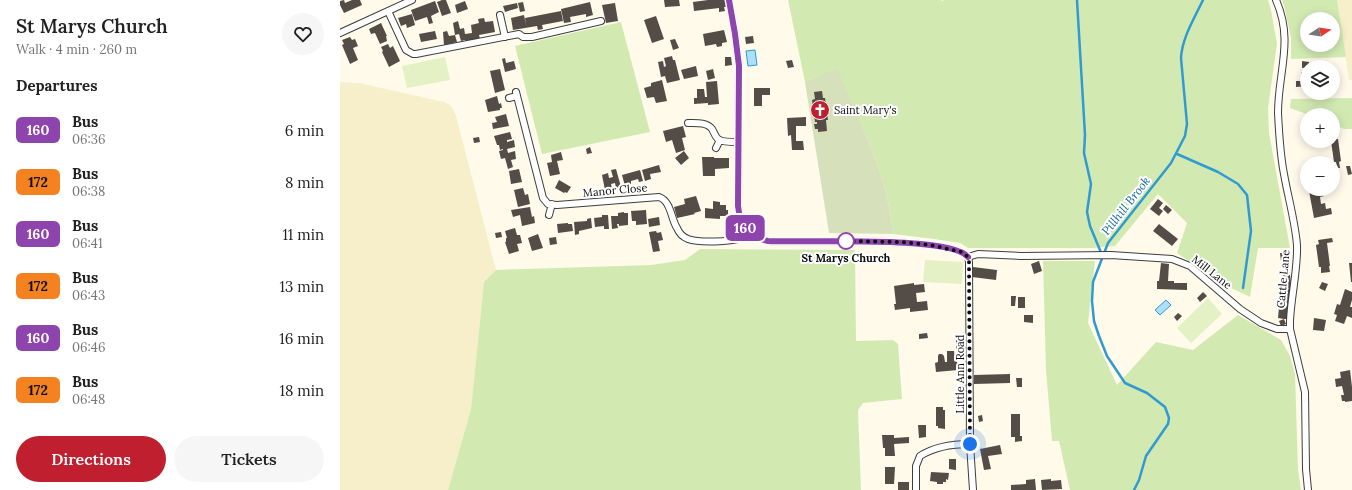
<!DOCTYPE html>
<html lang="en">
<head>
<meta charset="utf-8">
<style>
  :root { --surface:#fff; --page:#f6f6f6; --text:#222; --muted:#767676; --accent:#c01f2f }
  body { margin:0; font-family:Lora,serif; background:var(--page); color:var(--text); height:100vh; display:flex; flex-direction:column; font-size:15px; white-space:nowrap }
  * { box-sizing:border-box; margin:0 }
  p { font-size:13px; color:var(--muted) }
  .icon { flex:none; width:22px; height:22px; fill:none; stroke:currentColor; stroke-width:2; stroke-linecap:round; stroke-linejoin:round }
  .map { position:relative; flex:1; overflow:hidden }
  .side { display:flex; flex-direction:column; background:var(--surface); width:340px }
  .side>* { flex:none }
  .badge { padding:0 8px; border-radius:6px; font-size:14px; line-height:26px }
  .needle { width:26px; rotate:78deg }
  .tools { position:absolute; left:960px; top:12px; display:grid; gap:8px }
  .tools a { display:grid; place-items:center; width:40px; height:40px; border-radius:50%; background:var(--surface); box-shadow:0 2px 10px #0003; font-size:20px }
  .you { position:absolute; width:20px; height:20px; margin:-10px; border:3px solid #fff; border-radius:50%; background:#1a73e8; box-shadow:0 0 0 6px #1a73e833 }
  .map>.badge { position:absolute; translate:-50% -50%; box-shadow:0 0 0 2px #fff }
  h2 { padding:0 16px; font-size:15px; line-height:36px }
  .round { display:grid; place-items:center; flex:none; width:42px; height:42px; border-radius:21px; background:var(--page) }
  .headline { display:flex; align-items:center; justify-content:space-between; height:68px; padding:0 16px }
  h1 { font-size:19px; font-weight:600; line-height:30px }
  .cta { display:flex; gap:8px; margin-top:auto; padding:8px 16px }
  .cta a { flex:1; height:46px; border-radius:24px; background:var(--accent); color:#fff; font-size:16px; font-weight:600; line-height:46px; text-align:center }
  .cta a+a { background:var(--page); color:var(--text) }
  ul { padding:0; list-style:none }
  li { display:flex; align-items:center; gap:12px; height:52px; padding:0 16px }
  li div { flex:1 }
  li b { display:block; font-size:15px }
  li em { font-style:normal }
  li .badge { min-width:44px; font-weight:700; text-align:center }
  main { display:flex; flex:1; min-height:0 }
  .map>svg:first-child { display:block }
  .farmland { fill:#f6efc9 }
  .green { fill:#d2eab2; fill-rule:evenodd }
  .cemetery { fill:#d6e1bb }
  .pitch { fill:#e4f1c5 }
  .water { fill:#ace0f8; stroke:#309ad2 }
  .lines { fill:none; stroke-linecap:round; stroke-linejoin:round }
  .stream { stroke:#309ad2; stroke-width:2.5 }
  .building { fill:#544c47 }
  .minor-casing { stroke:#3e3e3e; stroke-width:8 }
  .minor { stroke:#fff; stroke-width:6 }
  .line-casing { stroke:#fff; stroke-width:9 }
  .line { stroke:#8e44ad; stroke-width:6 }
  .walk { stroke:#0b0b0b; stroke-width:4; stroke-dasharray:0 7.2 }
  .stop-dot { fill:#fff; stroke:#8e44ad; stroke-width:2 }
  .labels { text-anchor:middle; stroke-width:4; stroke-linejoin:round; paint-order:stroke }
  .poi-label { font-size:11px; fill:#0b0b0b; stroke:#fff; text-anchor:start }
  .street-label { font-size:11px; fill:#0b0b0b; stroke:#fff }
  .stop-label { font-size:11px; font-weight:bold; fill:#0b0b0b; stroke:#fff }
  .water-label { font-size:12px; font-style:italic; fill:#116aa1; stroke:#fff }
</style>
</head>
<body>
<main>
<section class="side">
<div class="headline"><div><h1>St Marys Church</h1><p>Walk · 4 min · 260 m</p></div><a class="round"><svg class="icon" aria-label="heart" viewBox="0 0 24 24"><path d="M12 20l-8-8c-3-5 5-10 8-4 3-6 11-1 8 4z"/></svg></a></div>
<h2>Departures</h2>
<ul>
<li><span class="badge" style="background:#8e44ad;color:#fff">160</span><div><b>Bus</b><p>06:36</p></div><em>6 min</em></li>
<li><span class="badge" style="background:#f58220;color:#111">172</span><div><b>Bus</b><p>06:38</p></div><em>8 min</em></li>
<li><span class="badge" style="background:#8e44ad;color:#fff">160</span><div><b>Bus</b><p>06:41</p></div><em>11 min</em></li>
<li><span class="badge" style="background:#f58220;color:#111">172</span><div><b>Bus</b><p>06:43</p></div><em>13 min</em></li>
<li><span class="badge" style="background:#8e44ad;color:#fff">160</span><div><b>Bus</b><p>06:46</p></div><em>16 min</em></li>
<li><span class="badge" style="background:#f58220;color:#111">172</span><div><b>Bus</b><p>06:48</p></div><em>18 min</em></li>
</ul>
<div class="cta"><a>Directions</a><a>Tickets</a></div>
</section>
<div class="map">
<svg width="1012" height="490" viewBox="0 0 1012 490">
  <rect width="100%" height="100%" fill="#fffaea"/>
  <path class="farmland" d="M997 0H1012V80H1009Z
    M0 82 19 83 104 102 110 105 113 109 116 116 156 270 144 283 131 409 108 490H0Z"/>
  <path class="green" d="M448 0H601L602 1 604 0H928L931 10 937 44 928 108 929 133 950 248H918L910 297 885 285 837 253 847 223 818 194 775 246 752 248H628L620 243 594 239 553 234C548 175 520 122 497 69L465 82Z
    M942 0H997L1006 57 951 59V38L944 5ZM967 19H993V45H967Z
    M281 22 310 132 202 154 175 46Z
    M1012 98V129H1004L993 124V115H969L950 108 951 99Z
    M360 249 515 250 516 341 553 340 558 344 562 399 523 403 518 410 521 490H108L131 409 144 282 156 270 311 265 345 260Z
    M703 261H755L748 323 777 385 816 342 853 350 898 315 941 340 950 356 955 374 958 470 961 490H730L719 441H712L706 370Z"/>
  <path class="cemetery" d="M497 68C520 122 548 175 553 234L489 233 465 82Z"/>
  <path class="pitch" d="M105 57 110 80 67 88 62 66Z
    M585 260 623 262 622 284 583 282Z
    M868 298 882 314 851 343 837 328Z"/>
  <path class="water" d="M415 50 417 65 408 66 406 51Z
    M826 300 831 305 820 315 815 310Z"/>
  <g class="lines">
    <path class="stream" d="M737 0 745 135 744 153 751 184 747 212 750 226 762 255
      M837 154 878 172 898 184 907 195 911 231 903 288
      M794 490 799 480 806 456 828 424 829 418 825 407 807 393 785 383 767 356 759 336 754 321 752 301 753 282 768 243 831 163 845 136 847 124 841 58C842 38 854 19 863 0"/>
  </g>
  <path class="building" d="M4 0 5 3 12 0H20L22 5 4 13 0 5V1Z
    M102 0H106L111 13 102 16 97 2Z
    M324 0H339L340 6 325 7Z
    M368 0H386L387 7H384L385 11 379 12V8L354 11 353 2Z
    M95 1 99 12 91 16 93 23 89 24 87 17 75 21 71 10Z
    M125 1 128 9 117 13 115 5Z
    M183 2 185 11 180 12 178 3Z
    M250 2 253 15 246 17V14L230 17 231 22 224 23 221 9Z
    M177 3 178 8 165 12 163 6Z
    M275 3 278 21 266 23 262 5Z
    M221 11 223 21 202 25 203 29 198 30 197 26 173 30 171 18 184 15 186 25 185 18Z
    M72 14 75 25 67 28 66 24 61 26 58 18Z
    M316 16 324 39 312 43 304 20Z
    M144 18 145 22 153 21 155 32 139 35 140 39 126 42 125 40 121 41 119 34 115 35 113 23 118 21 120 29 124 28 125 34 132 33 131 25 139 23 138 19Z
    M41 23 47 36H46L47 41 40 44 35 33 31 34 29 29Z
    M384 30 387 42 382 43V46L377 47 376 44 365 46 363 34Z
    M95 31 97 39 81 42 79 34Z
    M107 31 109 36 115 35 117 42 104 45 103 32Z
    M413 36 414 43 406 44 405 37Z
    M10 37 12 40 15 39 18 46 13 48 18 60 10 64 2 45 4 44 2 40Z
    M335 39 339 48 333 50 330 40Z
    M48 44 50 48 53 46 60 61 49 67 42 52 43 51 41 47Z
    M332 56 333 60H335L340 80 327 83 325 76 321 77 318 62 323 61 324 67 326 66 324 58Z
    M385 57H391L392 65 385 66Z
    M165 58 166 63 174 61 176 69 165 72 162 59Z
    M452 60 454 67 448 68 446 61Z
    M962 61 969 62V67L962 68Z
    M356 66 358 76 344 79 341 70Z
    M160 69 165 90 155 93 150 71Z
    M373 69 375 78 368 80 366 71Z
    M961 72H967V86L956 87V81H964V77H961Z
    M322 80 327 101 316 103 314 97 307 98 304 88 311 86V83Z
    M377 81 379 104 368 105V103L354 104V98H357V89H364L365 97H367L366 82Z
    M414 88H430V95H422V106H414Z
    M482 91 483 98H485L488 120H486L487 131 478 132V129H475L474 124H477V122H475L472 100 475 99 474 92Z
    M157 96 159 104 161 103 162 108H160V110L148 112 145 100Z
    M166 114 169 126 153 129 152 123 157 122 155 117Z
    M466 117V126H456V141H463L464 150H452L451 135 448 136 447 118Z
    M343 126 346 137 342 138 345 150 336 153 332 140 326 142 323 131Z
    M170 132 172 139 167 140V142L174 140 175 147 167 149 168 153 175 151 176 159 171 160 173 167 168 169 165 158 161 159 159 151 163 150V149L160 150 159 145H157L154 136Z
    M139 137 140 142 134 143 133 138Z
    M993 139H998L1001 161 999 162 1000 168H997L996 162H994L991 141H993Z
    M250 147 252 153 247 154 246 149Z
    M344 151 349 158 341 165 335 158Z
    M221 152 223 160 217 161 220 174 210 176 207 163 212 162 211 155Z
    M362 157H374V158H389V168L375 169V176H363Z
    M319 165 321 172 310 174 311 179 305 181 302 170Z
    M1006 166H1010L1012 174 1008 175Z
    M179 169 182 182 171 184 169 171Z
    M276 169 281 187 276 188 275 183 271 184 272 189 265 190 262 175 268 173 269 178 273 177 271 170Z
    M300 170 303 181 299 182 298 179 291 181V184L285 186 282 175Z
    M219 180 231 187 227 193 225 192 224 193 215 188Z
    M183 188 185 195 188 194 190 204 178 207 174 190Z
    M983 189 984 196 980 197 981 204 985 203 986 209 991 208 992 214 974 218 969 191Z
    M356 196 361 211 354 213 355 214 337 218 334 207 345 204 344 199Z
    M818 199 823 203 819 208 823 211 819 216 810 209Z
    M373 201 380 202V205H386V210H388V216H380V219L365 218V208L373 209Z
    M826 205 832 210 828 214 823 209Z
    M190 207 192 217 194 216 195 223 182 226 180 215 173 217 171 210Z
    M306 210 307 224 296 225V221H292L291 211Z
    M284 212V213H288V225L279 226V224H277L278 228 272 229 271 216H278V213Z
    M262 215H268L269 229H264V226L255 227 254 218 262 217Z
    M319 217 320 225 309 227 308 219Z
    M251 218 252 228 239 231V234L235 235 234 222 247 221V219Z
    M228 223V224H232L233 231 218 233 217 224Z
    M819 224 838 239 832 246 813 231Z
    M175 228 177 235H180L182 243 177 244 179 251 169 254 165 242H166V238H167L165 231Z
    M316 231 317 233 321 232 323 240 318 241 320 251 313 252 309 232Z
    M161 232 162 237 156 238 155 233Z
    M198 234 203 248 192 251 188 238Z
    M216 237 217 244 210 245 209 238Z
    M992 238 993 242 987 243 990 266H989L990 272 981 273V267H979L976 245 979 244 978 240Z
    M940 253H948V261H941Z
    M699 261 702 271 694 274 691 264Z
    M821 263 829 264 828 281H834V283H847V290L817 289V281H819Z
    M1009 263H1012V282H1011Z
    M633 267 657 270 656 280 632 277Z
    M943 275H950L951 285 947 319H944L946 324 941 326 939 321 944 319 938 318 940 297H941Z
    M982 282 988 284 985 291 979 288Z
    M574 283V285L584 284 585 292 576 293 577 302 587 301 588 310 570 312V308L555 310 554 304H556L554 286Z
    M1005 289 1012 292V300L1010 307H1012V318L1007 316 1004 324 995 321 997 315 994 314 997 304 1000 305Z
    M863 292 867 296 860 302 857 298Z
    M671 296H676L675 306H671Z
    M678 297H685V308H678Z
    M838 313 842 316 837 321 834 317Z
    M684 315H693V323L684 322Z
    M974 318 986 320 984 331 973 330Z
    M587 333 588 338 579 339V334Z
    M623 339 624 350H616V340Z
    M607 351H614L615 361H617L618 370 596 372 595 363 598 362V356L599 354H602L604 356 605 362H607Z
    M1010 370 1012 387V401L1005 402V401H1002L1001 395H1004L1002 386 996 387 995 379 1001 378 1000 372Z
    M670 374V383L634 384V375Z
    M676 378H682V387H677Z
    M596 407H603V410H605V429L598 428V426H596Z
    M671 414H680V436H682V441L675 442V437H671Z
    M642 415 643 421 639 422 638 416Z
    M578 425H586V437L579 438Z
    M542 435H554V438L569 437V443L554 444 555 456H545V448H543Z
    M660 445 662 454 648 456 651 469 644 470 640 449Z
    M609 459H616V470L609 469Z
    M545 467H555L554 484H545Z
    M591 472 609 473 608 480 606 479V482H603V484H597V482L590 481Z
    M695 479 696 490H671V485L686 484V480Z
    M711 479V481L721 480 722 489 702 490 701 480Z
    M558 482H569V490H558Z"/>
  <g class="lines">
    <defs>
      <path id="minor" d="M389 0 395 34 399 66 398 206C400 225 408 237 428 241 461 243 611 235 628 257
        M936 0C954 41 938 72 938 113 939 133 940 154 944 174 948 197 955 221 957 245 958 268 951 297 950 321V329L965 392 966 469 968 490
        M48 11 66 50 73 54H76L179 34 183 37H192L261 21
        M160 15 165 37
        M0 33 72 0
        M176 92 203 198 208 204 217 205 319 197C331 201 331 219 337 228 339 233 343 237 348 239 359 243 390 242 401 238 404 236 406 234 409 233
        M169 98 177 96
        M348 123C356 123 367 122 372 129 374 132 375 137 379 140 383 142 392 142 398 142
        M376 148 380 140
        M209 215 212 204
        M628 257 638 254 681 256 771 255 832 259 850 266 900 309 921 323 937 329H950
        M628 257 629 262 630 444 633 490
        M576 490V466L580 456C594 447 614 444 630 444"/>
    </defs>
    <use href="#minor" class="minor-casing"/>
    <use href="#minor" class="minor"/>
  </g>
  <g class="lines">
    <defs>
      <path id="line" d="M389 0 395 34 399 66 398 206C400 225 408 237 428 241 461 243 611 235 628 257"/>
    </defs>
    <use href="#line" class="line-casing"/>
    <use href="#line" class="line"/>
    <path class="walk" d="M506 241H499L561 242 590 245 622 252 628 257 629 262 630 444"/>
  </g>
  <defs>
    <symbol id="church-disc" viewBox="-11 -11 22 22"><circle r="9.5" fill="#c01f2f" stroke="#fff"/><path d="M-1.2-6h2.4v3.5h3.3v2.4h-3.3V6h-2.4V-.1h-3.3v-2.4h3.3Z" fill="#fff"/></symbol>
  </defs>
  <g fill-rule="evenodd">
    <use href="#church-disc" x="469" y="99" width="22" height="22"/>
  </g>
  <circle class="stop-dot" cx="506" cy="241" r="8"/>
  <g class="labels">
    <g class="poi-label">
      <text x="494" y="114">Saint Mary's</text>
    </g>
    <g class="street-label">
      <text transform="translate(275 190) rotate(-5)" y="4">Manor Close</text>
      <text transform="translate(872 272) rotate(38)" y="4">Mill Lane</text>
      <text transform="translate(943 279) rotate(-85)" y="4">Cattle Lane</text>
      <text transform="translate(620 374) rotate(-90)" y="4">Little Ann Road</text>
    </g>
    <g class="stop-label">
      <text x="506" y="262">St Marys Church</text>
    </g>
    <g class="water-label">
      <text transform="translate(786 206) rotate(-52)" y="4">Pillhill Brook</text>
    </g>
  </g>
</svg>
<div class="tools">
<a><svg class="needle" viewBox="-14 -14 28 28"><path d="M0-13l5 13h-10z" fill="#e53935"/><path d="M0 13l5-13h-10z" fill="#767676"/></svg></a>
<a><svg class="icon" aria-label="layers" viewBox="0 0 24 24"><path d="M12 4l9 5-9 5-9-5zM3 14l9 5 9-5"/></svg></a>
<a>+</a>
<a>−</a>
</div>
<div class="you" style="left:630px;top:444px"></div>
<b class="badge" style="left:405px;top:228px;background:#8e44ad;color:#fff">160</b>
</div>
</main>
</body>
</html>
